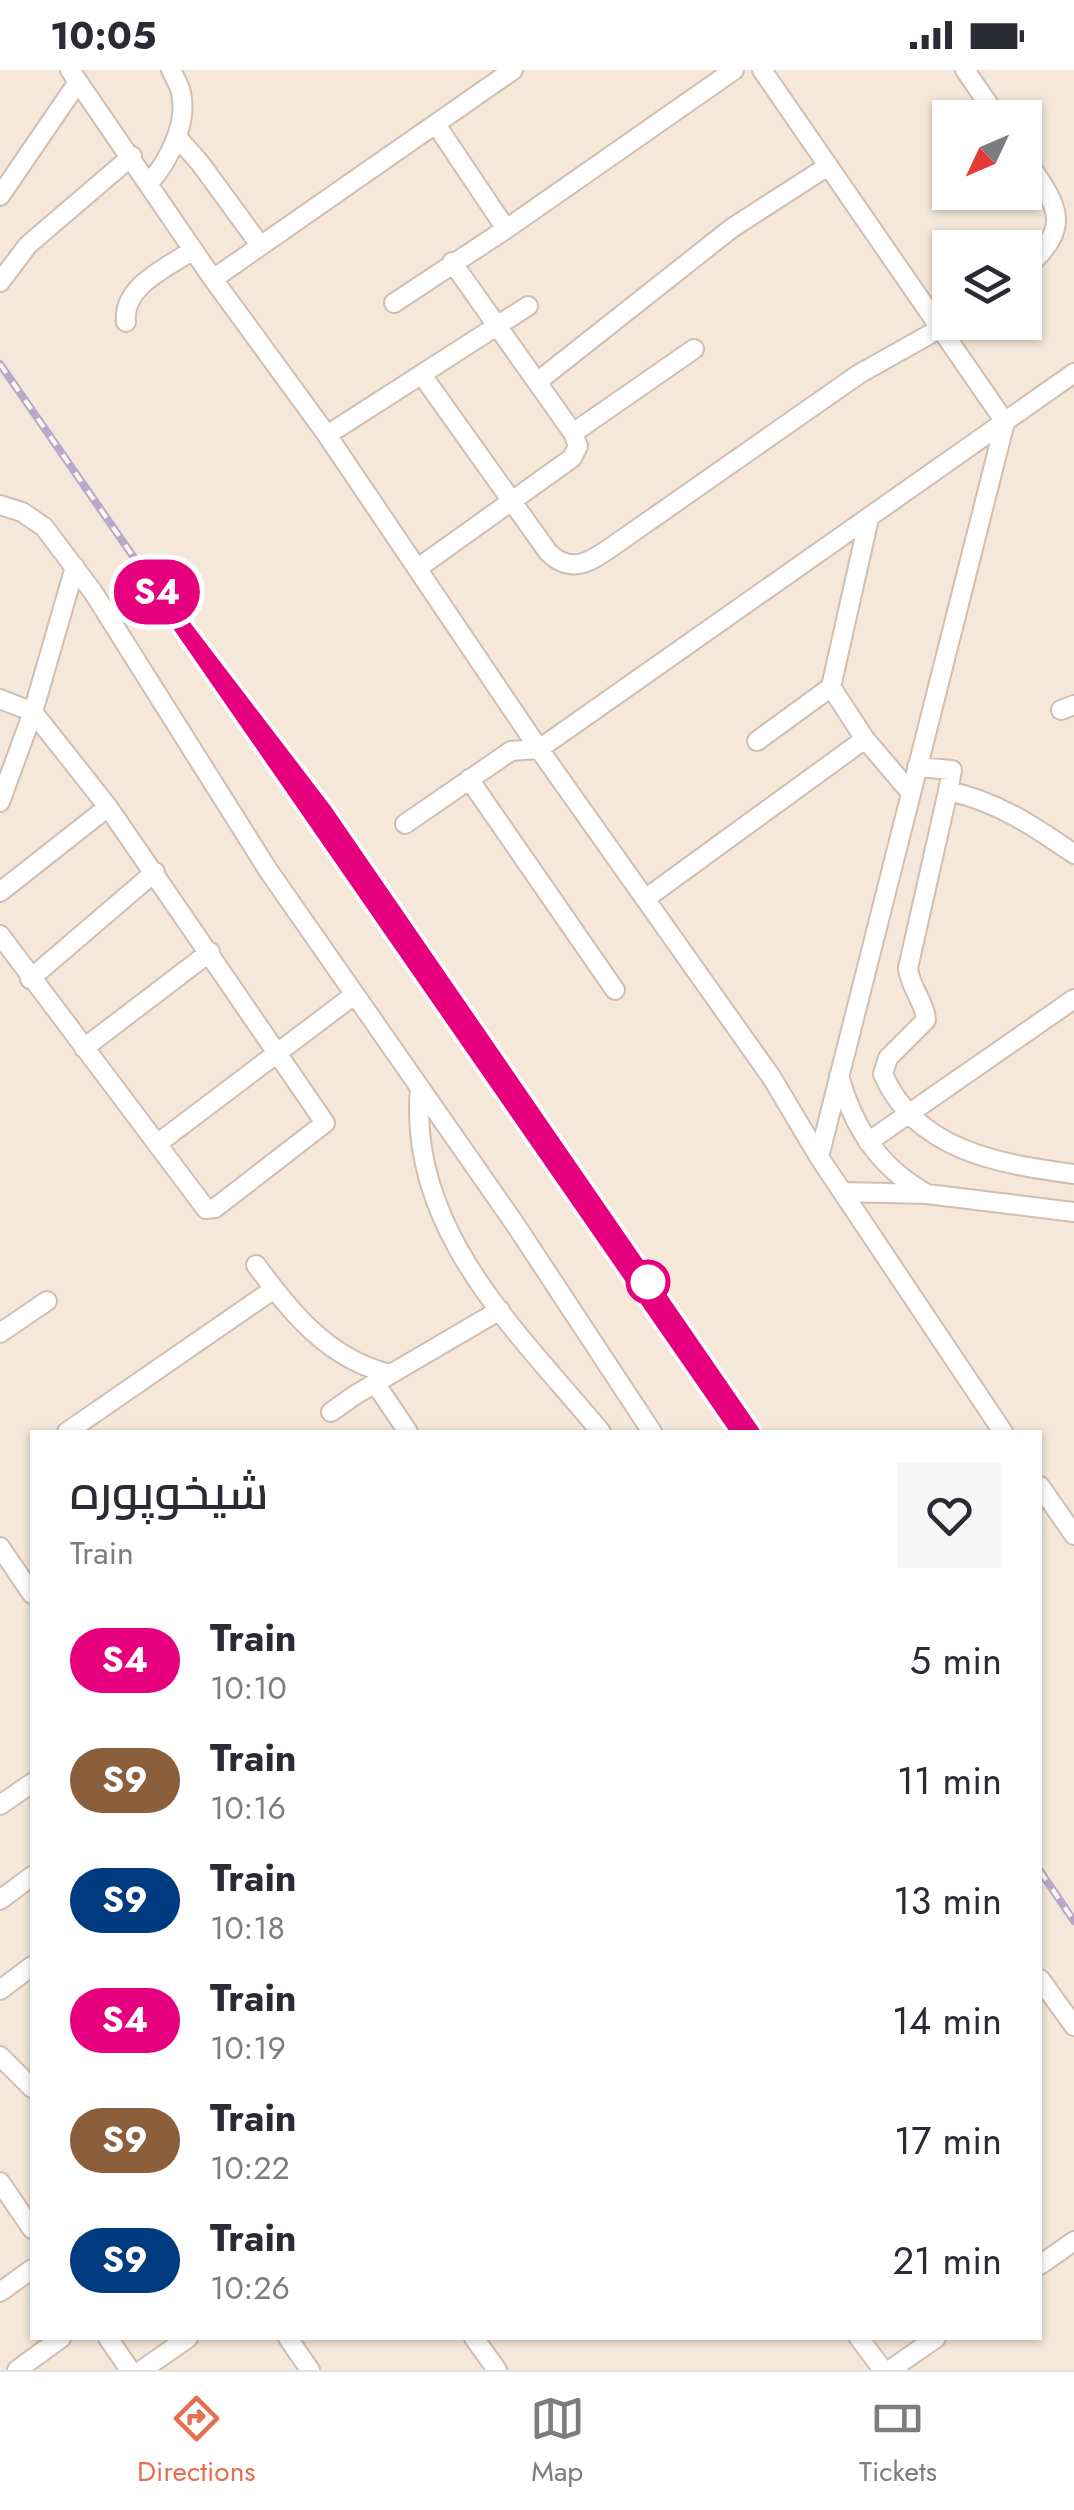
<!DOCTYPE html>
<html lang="en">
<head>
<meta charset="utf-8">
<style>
  :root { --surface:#fff; --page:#f7f7f7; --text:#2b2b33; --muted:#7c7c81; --line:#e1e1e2; --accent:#e76f51 }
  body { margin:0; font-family:Jost,Cairo,sans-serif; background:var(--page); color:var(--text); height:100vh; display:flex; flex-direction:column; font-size:38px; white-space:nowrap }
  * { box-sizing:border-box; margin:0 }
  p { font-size:32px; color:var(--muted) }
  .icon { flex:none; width:55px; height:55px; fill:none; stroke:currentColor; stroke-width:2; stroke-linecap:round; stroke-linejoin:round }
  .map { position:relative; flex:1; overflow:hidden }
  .panel { position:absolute; left:30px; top:1360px; width:1012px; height:910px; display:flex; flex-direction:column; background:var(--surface); border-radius:0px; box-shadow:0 2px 8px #0004 }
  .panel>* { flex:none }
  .badge { padding:0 20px; border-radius:32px; font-size:35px; line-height:65px }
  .needle { width:65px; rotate:226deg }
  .fabs { position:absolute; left:932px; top:30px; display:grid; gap:20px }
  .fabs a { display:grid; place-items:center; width:110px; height:110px; border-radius:0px; background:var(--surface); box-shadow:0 2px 8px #0004; font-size:50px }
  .map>.badge { position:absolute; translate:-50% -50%; box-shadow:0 0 0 5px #fff }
  .round { display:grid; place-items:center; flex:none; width:105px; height:105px; border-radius:0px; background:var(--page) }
  .headline { display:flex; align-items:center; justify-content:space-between; height:170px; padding:0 40px }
  h1 { font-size:48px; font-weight:600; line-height:75px }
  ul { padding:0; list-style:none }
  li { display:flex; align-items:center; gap:30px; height:120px; padding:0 40px }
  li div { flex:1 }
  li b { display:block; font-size:38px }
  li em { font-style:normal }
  li .badge { min-width:110px; font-weight:700; text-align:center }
  .status { display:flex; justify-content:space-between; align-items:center; height:70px; padding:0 50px; background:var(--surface); direction:ltr }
  .status svg { height:28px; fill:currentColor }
  .tabs { display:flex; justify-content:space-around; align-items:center; height:140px; border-top:2px solid var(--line); background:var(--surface); font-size:28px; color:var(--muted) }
  .tabs a { display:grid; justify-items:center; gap:5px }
  .tabs .current { color:var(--accent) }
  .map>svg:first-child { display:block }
  .residential { fill:#f5e8da; fill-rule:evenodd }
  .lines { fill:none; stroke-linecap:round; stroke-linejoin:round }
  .minor-casing { stroke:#d1beb0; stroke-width:22 }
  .minor { stroke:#fff; stroke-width:18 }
  .rail-casing { stroke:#b9a8c9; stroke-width:8 }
  .rail { stroke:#fffaf3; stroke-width:4; stroke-dasharray:11; stroke-linecap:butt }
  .line-casing { stroke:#fff; stroke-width:22 }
  .line { stroke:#e6007e; stroke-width:15 }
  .stop-dot { fill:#fff; stroke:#e6007e; stroke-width:5 }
</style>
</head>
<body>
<div class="status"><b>10:05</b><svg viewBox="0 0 49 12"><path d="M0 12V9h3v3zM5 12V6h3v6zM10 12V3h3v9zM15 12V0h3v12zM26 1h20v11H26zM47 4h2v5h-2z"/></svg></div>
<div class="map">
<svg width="1074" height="2300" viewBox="0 0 1074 2300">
  <rect width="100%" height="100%" fill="#fdf6ec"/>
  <path class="residential" d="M0 0H1074V2300H0ZM950 48H1025V122H950ZM950 178H1025V252H950ZM32 1362H1040V2268H32Z"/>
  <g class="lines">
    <defs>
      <path id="minor" d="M70 0 213 209 327 365 539 679 772 1008 819 1087 1003 1362
        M762 0 1005 352 819 1087
        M965 0 998 48
        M437 56 506 159
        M177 67 200 93 260 175
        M1025 88C1058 137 1074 155 1025 199
        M149 113C169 91 188 53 181 23 180 15 174 7 171 0
        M0 126 78 12
        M213 209 513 0
        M0 212 28 175 132 86
        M394 233 506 159 734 0
        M126 252C122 216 167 198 193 180
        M422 305 548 482C571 505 590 492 613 476L859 304 950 253
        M537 312 732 158 828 96
        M573 363 694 279
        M327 365 528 236
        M0 435 22 442 44 457 93 522 268 800 515 1154 652 1362
        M869 448 831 617 865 669 911 723
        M418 498 572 388 578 376 573 363 452 192
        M0 629 33 642 108 737 325 1053 215 1138 206 1139 0 865
        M1061 640 1074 635
        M757 671 831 617
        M917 697 952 700 948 721C996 731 1034 756 1074 784
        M469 709 615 920
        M948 721 908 898C910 918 925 932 926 950L888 988 883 1004C916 1081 1000 1094 1074 1104
        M0 732 33 642 75 497
        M405 754 511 681 539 679 1074 303
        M0 822 108 737
        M645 829 865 669
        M30 909 155 802
        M84 978 210 882
        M839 1006C853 1056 878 1096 924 1122
        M420 1018C407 1160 518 1262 601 1362
        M868 1072 1074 929
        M157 1074 354 925
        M844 1122 927 1124 1074 1142
        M256 1195C292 1243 328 1289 390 1304
        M0 1263 47 1231
        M375 1313 408 1362
        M331 1342 355 1325 500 1240
        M67 1362 274 1219
        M1040 1416 1074 1465
        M0 1477 32 1524
        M0 1735 32 1713
        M0 1830 32 1806
        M1040 1909 1074 1956
        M0 1920 32 1896
        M0 1986 32 2018
        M0 2112 32 2159
        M1040 2195 1074 2171
        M0 2222 32 2199
        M108 2268 130 2300
        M288 2268 310 2300
        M474 2268 497 2300
        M859 2268 883 2300
        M17 2300 61 2268
        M142 2300 188 2268
        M890 2300 936 2268"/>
    </defs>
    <use href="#minor" class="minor-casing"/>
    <use href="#minor" class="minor"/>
    <defs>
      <path id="rail" d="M0 294 739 1362
        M1040 1801 1074 1851"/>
    </defs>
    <use href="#rail" class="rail-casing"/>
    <use href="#rail" class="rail"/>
  </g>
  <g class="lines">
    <defs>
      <path id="line" d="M739 1362 155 519 324 740 752 1362"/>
    </defs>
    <use href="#line" class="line-casing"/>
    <use href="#line" class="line"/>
  </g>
  <circle class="stop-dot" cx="648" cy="1212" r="20"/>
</svg>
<div class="fabs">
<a><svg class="needle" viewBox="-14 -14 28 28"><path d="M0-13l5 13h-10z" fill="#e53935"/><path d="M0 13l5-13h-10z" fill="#7c7c81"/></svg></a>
<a><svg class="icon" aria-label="layers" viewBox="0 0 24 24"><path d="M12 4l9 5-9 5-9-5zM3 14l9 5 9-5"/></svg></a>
</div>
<b class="badge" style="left:157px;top:522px;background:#e6007e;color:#fff">S4</b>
<section class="panel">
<div class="headline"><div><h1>شیخوپورہ</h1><p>Train</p></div><a class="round"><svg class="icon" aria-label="heart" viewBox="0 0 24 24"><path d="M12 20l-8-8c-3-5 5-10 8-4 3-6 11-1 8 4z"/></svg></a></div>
<ul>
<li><span class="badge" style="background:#e6007e;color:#fff">S4</span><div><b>Train</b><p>10:10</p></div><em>5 min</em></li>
<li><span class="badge" style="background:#8b5e3c;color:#fff">S9</span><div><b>Train</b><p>10:16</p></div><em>11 min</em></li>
<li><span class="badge" style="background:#003b80;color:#fff">S9</span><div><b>Train</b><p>10:18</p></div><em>13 min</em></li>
<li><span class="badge" style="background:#e6007e;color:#fff">S4</span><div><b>Train</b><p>10:19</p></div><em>14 min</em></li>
<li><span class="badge" style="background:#8b5e3c;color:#fff">S9</span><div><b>Train</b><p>10:22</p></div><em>17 min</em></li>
<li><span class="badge" style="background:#003b80;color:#fff">S9</span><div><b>Train</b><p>10:26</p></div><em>21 min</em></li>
</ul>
</section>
</div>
<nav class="tabs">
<a class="current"><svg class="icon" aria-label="directions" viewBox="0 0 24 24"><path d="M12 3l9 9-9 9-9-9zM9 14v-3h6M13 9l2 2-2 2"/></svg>Directions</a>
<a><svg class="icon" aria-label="map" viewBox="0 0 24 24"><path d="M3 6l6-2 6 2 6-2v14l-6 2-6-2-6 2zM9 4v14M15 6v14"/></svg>Map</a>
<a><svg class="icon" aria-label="tickets" viewBox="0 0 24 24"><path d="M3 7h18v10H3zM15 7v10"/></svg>Tickets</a>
</nav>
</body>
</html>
